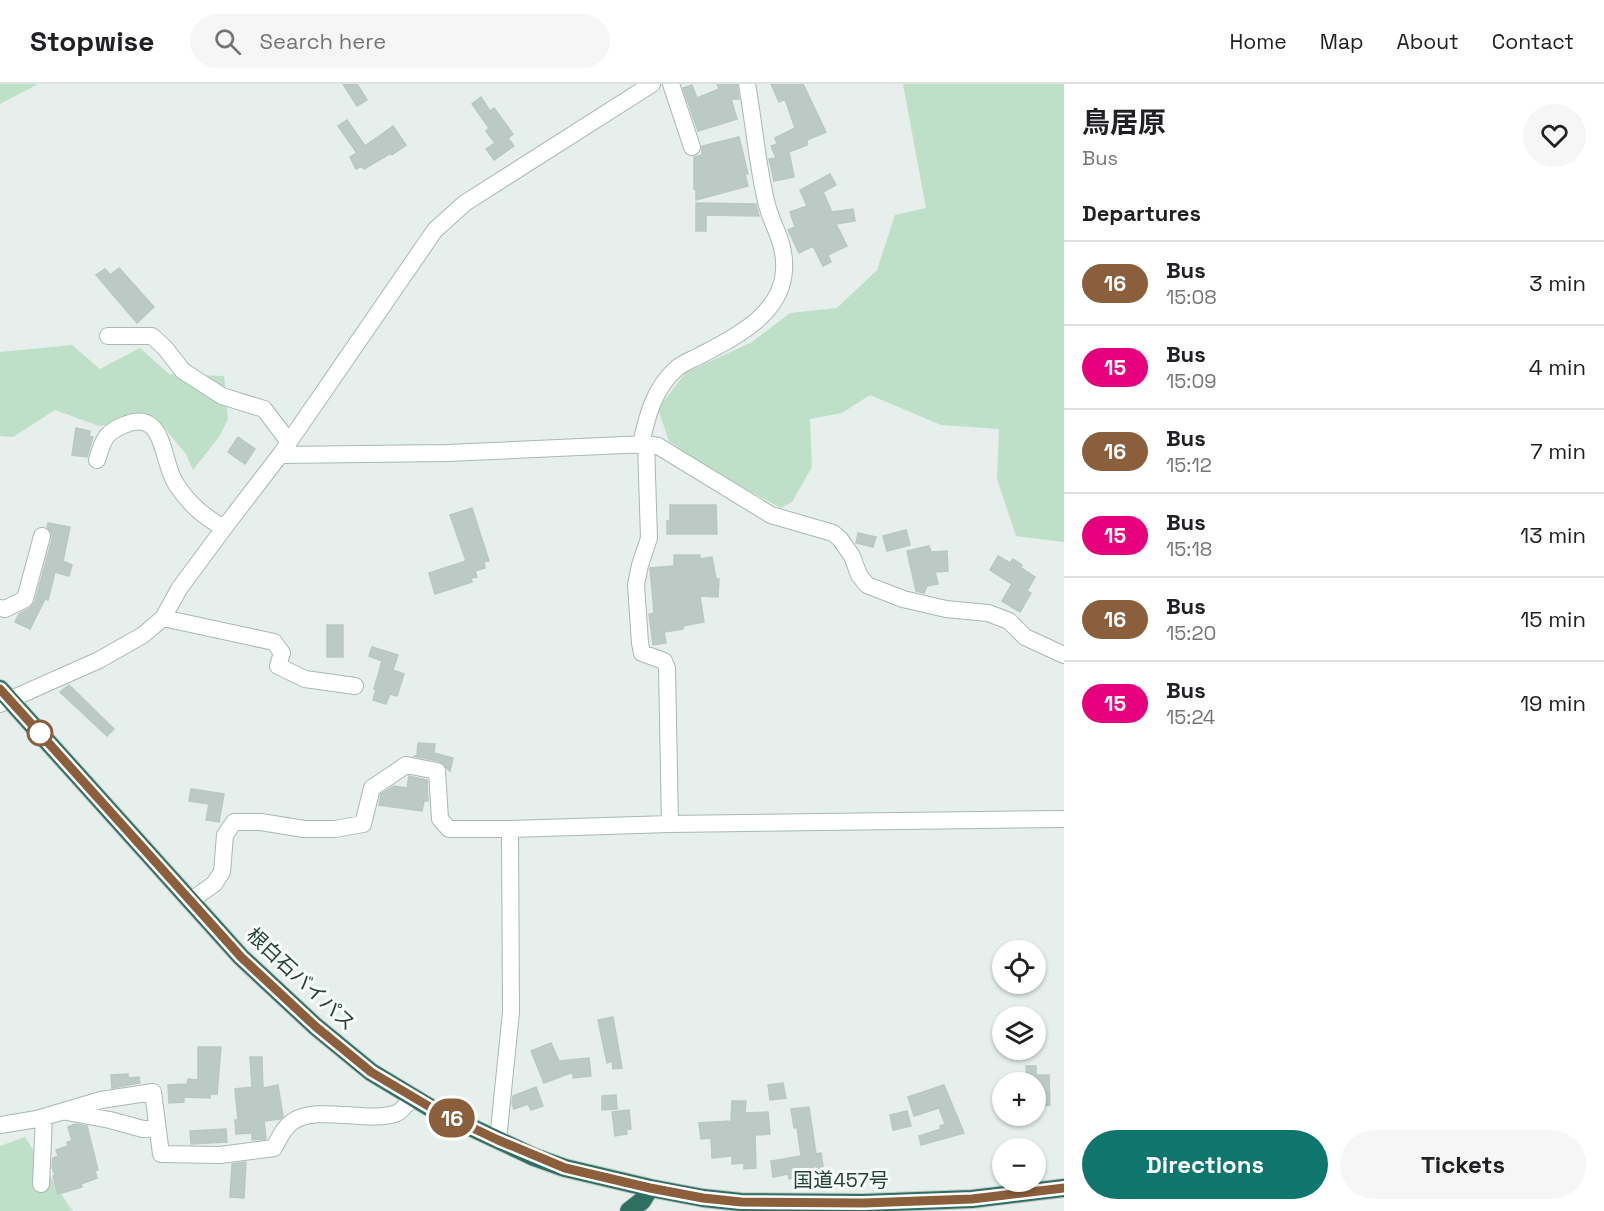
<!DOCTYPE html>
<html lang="en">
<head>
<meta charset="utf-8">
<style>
  :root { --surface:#fff; --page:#f6f6f6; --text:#202124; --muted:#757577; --line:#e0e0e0; --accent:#0f766e }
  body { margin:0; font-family:"Space Grotesk","Noto Sans JP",sans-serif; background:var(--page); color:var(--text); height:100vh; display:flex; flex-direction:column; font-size:22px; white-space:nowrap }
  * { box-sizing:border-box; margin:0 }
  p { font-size:20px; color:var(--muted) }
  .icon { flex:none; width:33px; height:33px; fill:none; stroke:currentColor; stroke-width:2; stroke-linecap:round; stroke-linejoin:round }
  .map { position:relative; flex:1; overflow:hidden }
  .details { display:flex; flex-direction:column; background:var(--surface); width:540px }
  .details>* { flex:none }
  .badge { padding:0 12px; border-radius:20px; font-size:21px; line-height:39px }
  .fabs { position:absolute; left:992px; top:856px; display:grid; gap:12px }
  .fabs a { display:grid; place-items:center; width:54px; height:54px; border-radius:50%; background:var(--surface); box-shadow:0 2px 4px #0004; font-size:30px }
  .map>.badge { position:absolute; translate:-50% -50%; box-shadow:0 0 0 3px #fff }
  h2 { padding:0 18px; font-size:22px; line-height:54px }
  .round { display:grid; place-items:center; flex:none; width:63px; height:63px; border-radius:32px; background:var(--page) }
  .overview { display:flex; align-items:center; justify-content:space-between; height:102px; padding:0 18px }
  h1 { font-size:28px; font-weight:700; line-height:45px }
  .action { display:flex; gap:12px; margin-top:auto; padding:12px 18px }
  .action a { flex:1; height:69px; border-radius:36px; background:var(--accent); color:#fff; font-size:24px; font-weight:700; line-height:69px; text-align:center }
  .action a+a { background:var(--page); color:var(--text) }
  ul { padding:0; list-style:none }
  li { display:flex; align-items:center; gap:18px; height:84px; padding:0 18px; border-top:2px solid var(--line) }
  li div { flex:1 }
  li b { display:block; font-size:22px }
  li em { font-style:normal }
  li .badge { min-width:66px; font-weight:700; text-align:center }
  header { display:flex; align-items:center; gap:36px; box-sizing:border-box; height:84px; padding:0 30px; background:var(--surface); border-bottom:2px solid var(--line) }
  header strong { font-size:28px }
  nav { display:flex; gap:33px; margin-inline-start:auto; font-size:21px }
  .search { width:420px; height:54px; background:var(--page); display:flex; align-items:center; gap:15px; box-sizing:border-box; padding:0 21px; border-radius:33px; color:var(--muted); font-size:22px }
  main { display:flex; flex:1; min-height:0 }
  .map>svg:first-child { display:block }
  .green { fill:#bfe0c8 }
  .building { fill:#bbcac4; stroke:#b8c9c2; stroke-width:1.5 }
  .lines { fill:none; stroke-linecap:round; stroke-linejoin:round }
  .minor-casing { stroke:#a8b8b2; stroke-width:18 }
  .highway-casing { stroke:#c2cac8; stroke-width:20 }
  .minor { stroke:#fff; stroke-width:16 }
  .highway { stroke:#2f6f62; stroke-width:18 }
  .line-casing { stroke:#fff; stroke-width:14 }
  .line { stroke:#8b5e3c; stroke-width:9 }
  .stop-dot { fill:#fff; stroke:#8b5e3c; stroke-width:3 }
  .labels { text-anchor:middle; stroke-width:6; stroke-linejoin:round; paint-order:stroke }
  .street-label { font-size:20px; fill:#24423a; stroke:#f7fbf9 }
</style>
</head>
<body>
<header>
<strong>Stopwise</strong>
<div class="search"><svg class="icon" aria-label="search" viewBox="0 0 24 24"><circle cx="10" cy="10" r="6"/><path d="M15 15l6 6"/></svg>Search here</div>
<nav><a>Home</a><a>Map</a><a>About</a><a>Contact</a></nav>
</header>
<main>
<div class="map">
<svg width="1064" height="1127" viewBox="0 0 1064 1127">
  <rect width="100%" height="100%" fill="#e6efeb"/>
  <path class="green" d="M0 0H38L0 20Z
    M903 0H1064V458L1016 452 997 395 999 345 941 341 870 311 842 329 810 335 812 383 792 418 781 424 722 393 669 357 658 325 685 289 752 258 790 229 837 224 877 186 895 131 926 124Z
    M72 261 100 285 140 264 169 290 224 292 228 335 219 353 193 386 186 370 154 332 99 342 55 326 13 353 0 352V268Z
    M25 1053 69 1122 73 1127H0V1062Z"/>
  <path class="building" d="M343 0H357L367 16 357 22Z
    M717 0H737L739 15H731L737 35 698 47 683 4 692 1 697 14 719 5Z
    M771 0H803L826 48 807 56V61L789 68 794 93 774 97 769 75 776 74 771 62 777 60 775 54 795 44 785 15 779 18Z
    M481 13 490 27 494 24 513 50 508 54 514 62 494 76 486 65 495 59 486 47 489 44 472 20Z
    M347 36 365 62 393 42 406 61 392 71 391 69 364 85 362 82 356 85 350 73 357 69 338 42Z
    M739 53 748 90H745L748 102 696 116V105H694V73L702 71V62Z
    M830 90 836 101 823 108 832 128 853 125 855 137 836 140 847 162 828 171 831 178 823 182 813 162 799 169 788 146 795 143 790 128 807 122 800 106Z
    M696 119 756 120 759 132 706 131V147H696Z
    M119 184 154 223 137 239 96 191 105 185 110 191Z
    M76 344 90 347 89 352 93 353 87 373 72 371Z
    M238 353 255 365 245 380 228 368Z
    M670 421H716L717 450H667V437H670Z
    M472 424 489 477 484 478 485 484 475 487 477 493 471 494 472 498 435 510 429 489 466 477 450 431Z
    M48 439 70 443 63 477 72 481 69 492 55 488 48 516 45 515 30 545 15 538 19 530 30 524 35 518 52 455V449L47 443Z
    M906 446 910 461 887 467 883 452Z
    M858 449 876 453 873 463 856 459Z
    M929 462 931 468 947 467 948 487 935 488 938 500 927 502 924 509 916 507 907 467Z
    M674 471H700V475L712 473 716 495H719L718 513 700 512 704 538 683 542V545L664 548 666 559 653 561 649 530 654 529 650 484 674 482Z
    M998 472 1010 479 1013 475 1022 481 1021 484 1035 493 1027 507 1031 509 1020 528 1002 517 1012 500 990 486Z
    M327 541H343V573H327Z
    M372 563 398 571 393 586 404 590 397 612 390 610 386 620 373 616 376 606 374 605 382 577 369 572Z
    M69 601 114 645 107 652 60 608Z
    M418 659 435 660 434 669 453 674 450 687 439 677 413 672H417Z
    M409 692 427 696 428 717H424L422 727 379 721 381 710 394 702 407 704Z
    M191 705 224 710 219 738 206 736 209 720 189 717Z
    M613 933 622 984 613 985 612 977 607 979 598 936Z
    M551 959 559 977 589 974 591 992 573 994V988L544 999 531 967Z
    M198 963H221L217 1010H210V1014L184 1013V1018L169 1019 168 1001 187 1000 188 995 198 996Z
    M250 973H262L263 1004 278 1001 283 1032 280 1035 264 1037 266 1055 252 1056V1049L236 1050 235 1036H238L235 1005 252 1003Z
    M1026 982H1036V991H1049L1050 1021 1035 1022V999H1027Z
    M128 990V994L139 993 140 999 112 1004 111 991Z
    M783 999 786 1014 770 1016 768 1001Z
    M944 1001 964 1049 921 1061 919 1052 941 1045 940 1042 945 1040 939 1024 914 1032 908 1013Z
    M536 1003 543 1022 531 1026 528 1020 514 1025 512 1020 513 1012Z
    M616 1011 617 1025 602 1026V1012Z
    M732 1017H746L745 1029 768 1028 770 1050 755 1051 756 1084 744 1085V1079L732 1080V1072L712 1074 711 1054 701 1055 699 1039 731 1037Z
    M809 1023 816 1070 821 1069 824 1089 789 1095 788 1090 773 1093 771 1077 801 1072 797 1043 794 1044 791 1025Z
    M629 1026 631 1045 626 1046 627 1050 615 1052 612 1028Z
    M907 1027 911 1042 893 1046 890 1031Z
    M75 1040 87 1042 98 1086 95 1087 97 1094 81 1100 82 1103 58 1110 53 1092 55 1091 52 1083 53 1074 58 1072 56 1066 68 1062 67 1058 72 1057 68 1043Z
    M226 1045 227 1058 191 1060 190 1047Z
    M246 1078 244 1114 230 1113 232 1080Z"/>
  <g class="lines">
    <defs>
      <path id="minor" d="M671 0 692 63
        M108 252H152L165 264 183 287 222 312 264 325 289 358
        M641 360C647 332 654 304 677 284 684 278 694 275 701 271 735 253 781 231 784 187 786 158 772 143 766 117 757 79 754 39 747 0
        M646 360 649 454 640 481 636 501 640 559 642 569 664 577 667 584 670 740
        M280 371 447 369 646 360 658 362 771 431 833 449 840 455 852 472 859 491 867 501 903 515 946 525 988 529 1009 537 1025 553 1064 571
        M97 376C103 357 104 349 124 341 166 323 161 378 176 400 189 420 203 432 224 444
        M0 524 5 525 25 515 42 452
        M163 534 274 558 282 569 278 582 305 595 355 602
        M0 620 99 576 143 551 163 534 179 505 224 444 280 371 435 146 465 119 652 0
        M190 817 214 800 222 788 225 751 234 738H261L304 745H335L363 740 372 704 406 681 437 687 440 735 449 745H510
        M67 1028 110 1036 143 1045 157 1044
        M0 1041 37 1035 101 1016 153 1008 161 1070 220 1071 274 1064C279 1055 283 1044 292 1038 316 1020 369 1040 397 1029 403 1026 408 1018 413 1013
        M498 1056 511 928 510 745 670 740 1064 735
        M41 1100 44 1033"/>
      <path id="highway" d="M0 605 241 873 315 942 371 988 434 1026 498 1056 534 1073 565 1084 650 1104 703 1114 741 1118 864 1119 972 1115 1064 1104
        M629 1127 642 1117 650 1104"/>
    </defs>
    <use href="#minor" class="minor-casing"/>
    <use href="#highway" class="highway-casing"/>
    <use href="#minor" class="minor"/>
    <use href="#highway" class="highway"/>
  </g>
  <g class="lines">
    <defs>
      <path id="line" d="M0 605 241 873 315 942 371 988 435 1026 498 1056 565 1084 650 1104 703 1114 741 1118 864 1119 972 1115 1064 1104"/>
    </defs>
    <use href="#line" class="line-casing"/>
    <use href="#line" class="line"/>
  </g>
  <circle class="stop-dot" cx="40" cy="649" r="12"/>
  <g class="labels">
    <g class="street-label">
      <text transform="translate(301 895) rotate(43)" y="7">根白石バイパス</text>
      <text x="841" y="1103">国道457号</text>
    </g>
  </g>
</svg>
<div class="fabs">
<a><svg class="icon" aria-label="locate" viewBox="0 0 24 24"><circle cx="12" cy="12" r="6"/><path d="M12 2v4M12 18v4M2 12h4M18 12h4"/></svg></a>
<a><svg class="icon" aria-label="layers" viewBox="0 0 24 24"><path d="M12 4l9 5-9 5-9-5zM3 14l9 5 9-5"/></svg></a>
<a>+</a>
<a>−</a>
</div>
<b class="badge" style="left:452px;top:1034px;background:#8b5e3c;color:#fff">16</b>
</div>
<section class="details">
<div class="overview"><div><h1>鳥居原</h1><p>Bus</p></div><a class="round"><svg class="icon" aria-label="heart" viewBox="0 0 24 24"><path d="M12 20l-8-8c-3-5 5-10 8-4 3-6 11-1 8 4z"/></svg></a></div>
<h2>Departures</h2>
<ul>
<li><span class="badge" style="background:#8b5e3c;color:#fff">16</span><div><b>Bus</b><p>15:08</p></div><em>3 min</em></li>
<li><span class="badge" style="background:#e6007e;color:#fff">15</span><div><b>Bus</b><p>15:09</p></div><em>4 min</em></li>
<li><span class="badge" style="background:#8b5e3c;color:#fff">16</span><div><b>Bus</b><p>15:12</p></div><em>7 min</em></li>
<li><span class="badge" style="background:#e6007e;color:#fff">15</span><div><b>Bus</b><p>15:18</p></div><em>13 min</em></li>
<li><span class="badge" style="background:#8b5e3c;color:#fff">16</span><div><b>Bus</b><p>15:20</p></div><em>15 min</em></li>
<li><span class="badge" style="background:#e6007e;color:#fff">15</span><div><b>Bus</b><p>15:24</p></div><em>19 min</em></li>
</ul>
<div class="action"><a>Directions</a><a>Tickets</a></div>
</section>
</main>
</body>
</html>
